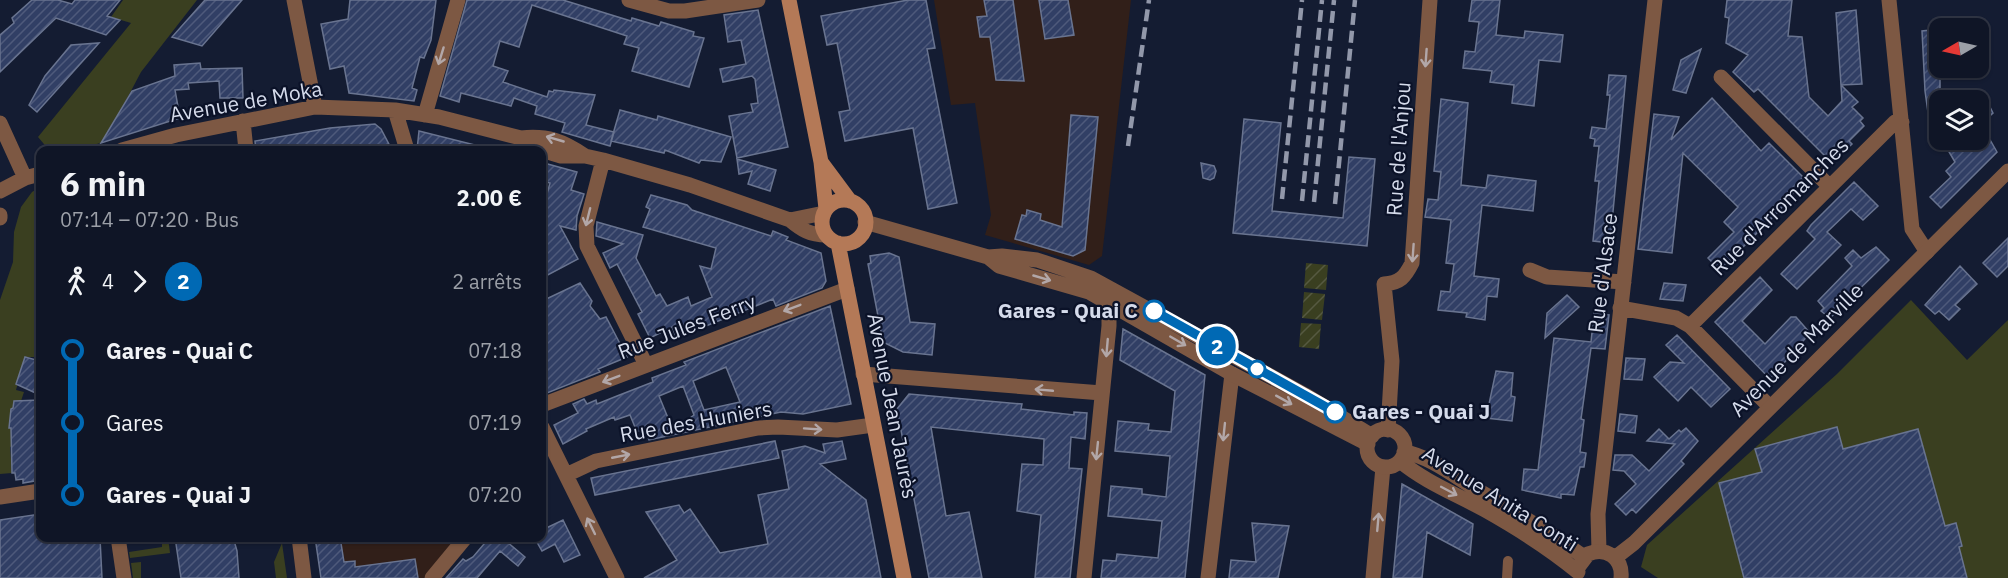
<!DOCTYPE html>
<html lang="fr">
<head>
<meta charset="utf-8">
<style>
  :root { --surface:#0f1526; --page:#181e2e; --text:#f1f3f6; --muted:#9b9fa7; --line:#2f3443 }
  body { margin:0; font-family:"IBM Plex Sans",sans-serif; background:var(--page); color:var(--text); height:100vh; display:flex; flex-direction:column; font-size:22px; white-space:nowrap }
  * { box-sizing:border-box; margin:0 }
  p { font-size:20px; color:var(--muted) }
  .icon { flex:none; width:33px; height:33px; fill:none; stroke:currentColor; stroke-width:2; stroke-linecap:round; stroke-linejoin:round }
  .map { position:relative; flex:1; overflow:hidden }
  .drawer { position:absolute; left:36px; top:146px; width:510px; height:396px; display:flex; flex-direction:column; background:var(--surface); border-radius:12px; box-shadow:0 2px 4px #0004,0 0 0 2px var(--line) }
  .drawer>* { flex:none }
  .badge { padding:0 12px; border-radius:20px; font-size:21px; line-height:39px }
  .needle { width:39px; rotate:261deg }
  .tools { position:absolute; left:1929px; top:18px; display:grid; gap:12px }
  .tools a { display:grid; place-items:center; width:60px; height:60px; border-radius:12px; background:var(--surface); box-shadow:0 2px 4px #0004,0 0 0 2px var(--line); font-size:30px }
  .map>.badge { position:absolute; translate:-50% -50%; box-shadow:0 0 0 3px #fff }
  .legs { display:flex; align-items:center; gap:9px; height:66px; padding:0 24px; font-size:20px }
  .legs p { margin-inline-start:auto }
  .summary { display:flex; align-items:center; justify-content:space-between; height:102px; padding:0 24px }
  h1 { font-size:33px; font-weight:800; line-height:45px }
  ul { padding:0 24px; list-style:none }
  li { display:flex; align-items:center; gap:21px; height:72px; font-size:22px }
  li i { display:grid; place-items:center; width:9px; height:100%; margin:0 8px; background:currentColor }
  li i::after { content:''; width:15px; height:15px; margin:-8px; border:4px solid; border-radius:50%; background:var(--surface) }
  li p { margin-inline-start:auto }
  li:first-child i { background:linear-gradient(#0000 50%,currentColor 0) }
  li:last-child i { background:linear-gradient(currentColor 50%,#0000 0) }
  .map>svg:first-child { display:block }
  .education { fill:#311f19 }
  .grass { fill:#3a3f20 }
  .garden { fill:url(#garden-furrows) }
  .building { fill:url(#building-hatch); stroke:#697490; stroke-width:1.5; fill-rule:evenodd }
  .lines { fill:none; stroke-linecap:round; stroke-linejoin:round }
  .pedestrian { stroke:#7d5843; stroke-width:10 }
  .minor { stroke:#7d5843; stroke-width:15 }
  .tertiary { stroke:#7d5843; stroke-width:15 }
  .secondary { stroke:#b47957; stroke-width:15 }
  .rail { stroke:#9298aa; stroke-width:4.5; stroke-dasharray:12 6; stroke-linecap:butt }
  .oneway { stroke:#b2a7a8 }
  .line-1-casing { stroke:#fff; stroke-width:14 }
  .line-1 { stroke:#0069b4; stroke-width:9 }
  .stop-1-dot { fill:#fff; stroke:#0069b4; stroke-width:3 }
  .labels { text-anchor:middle; stroke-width:4.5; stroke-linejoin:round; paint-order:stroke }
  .street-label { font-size:21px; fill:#d5dbeb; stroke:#0b1228 }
  .stop-label { font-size:21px; font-weight:bold; fill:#d5dbeb; stroke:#0b1228; text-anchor:end }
</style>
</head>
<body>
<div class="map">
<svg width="2008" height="578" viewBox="0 0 2008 578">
  <defs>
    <pattern id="garden-furrows" width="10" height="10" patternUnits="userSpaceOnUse" patternTransform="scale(1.5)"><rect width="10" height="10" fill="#3a3f20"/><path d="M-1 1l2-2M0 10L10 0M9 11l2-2" fill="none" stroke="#565a41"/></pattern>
    <pattern id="building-hatch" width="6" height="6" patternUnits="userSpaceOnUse" patternTransform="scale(1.5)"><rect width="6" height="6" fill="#313f65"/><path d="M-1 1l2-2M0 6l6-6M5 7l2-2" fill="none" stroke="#4e5a7b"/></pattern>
  </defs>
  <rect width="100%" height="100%" fill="#141c32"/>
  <path class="education" d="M934 0H1131L1102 256 1089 265 985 235 991 215 975 103 951 105Z
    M315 537H456L424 578H321Z"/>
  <path class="grass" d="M123 0H197L141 72 104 142 75 150H49L38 137 131 23 111 17Z
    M40 187V357H25L16 390 24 392 21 401H14L9 427 11 428V435L18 436V444L10 447 12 473 0 474V300L13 262 14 232 21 207 32 192Z
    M1911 300 1967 360 2008 320V578H1658L1641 567 1647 545 1837 374Z
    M162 537H168L170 553 130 558 129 552 162 547Z
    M282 543 287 578H276L274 562Z
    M141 562V578H133L131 563Z"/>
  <path class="garden" d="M1306 263 1328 265 1326 290 1304 288Z
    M1304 292 1325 294 1322 320 1302 318Z
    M1301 323 1321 324 1319 349 1299 347Z"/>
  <path class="building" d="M32 0H58L72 4 75 0H120L107 16 120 20 106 35 56 18 0 72V35L14 23 12 18Z
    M205 0H242L202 46 172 37Z
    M350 0H436L431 40 424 58 420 57 412 88 417 90 414 101 349 93 344 66 330 69 321 24 348 19Z
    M467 0H563L631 21 632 18 659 26 661 22 694 32 693 36 704 38 689 87 632 71 639 48 624 44 627 36 532 5 519 47 500 41 493 66 508 71 503 82 547 97 549 91 553 92 554 90 595 95 586 125 614 132 610 146 562 132 565 123 535 114 537 106 514 98 511 106 461 93 459 102 440 96Z
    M908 0H926L935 48 927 49 957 203 928 209 913 128 845 141 839 112 850 110 837 43 827 45 821 16Z
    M984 0H1013L1024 81 996 80 990 37H980L977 17 987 16Z
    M1039 0H1068L1074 35 1045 39Z
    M1472 0H1500L1496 35 1524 38 1525 31 1563 35 1560 62 1539 60 1534 106 1512 103 1514 85 1490 82 1492 71 1463 68 1465 51 1475 52 1479 22 1469 21Z
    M1727 0H1792L1788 36 1802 37 1809 97 1828 116 1842 101 1841 85 1858 102 1852 107 1863 118 1860 121 1864 126 1849 141 1852 144 1832 163 1758 89 1754 92 1733 72 1748 55 1726 43 1729 18 1725 17Z
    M758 10 788 147 737 158 729 116 753 112 751 104 758 103 755 79 752 76 723 82 720 69 746 64 741 40 728 42 724 15Z
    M1856 10 1862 84 1841 85 1836 13Z
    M1940 29V141H1932L1925 91 1922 31Z
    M99 43 37 112 29 105 45 76 71 45Z
    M1701 49 1686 93 1673 90 1681 60Z
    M200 63 201 69 242 68 243 98H220L219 81 188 83 189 89 175 90 180 118 101 143 132 91 175 76 174 65Z
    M1609 75 1626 76 1610 243 1593 241 1599 181H1595L1599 146H1594L1595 139 1590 138 1592 127 1606 129 1610 95H1607Z
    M1712 98 1761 151 1769 143 1805 179 1778 212 1720 270 1708 258 1734 232 1724 222 1738 207 1683 153 1672 253 1638 249 1654 114 1679 117 1671 140Z
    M1441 99 1468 103 1461 185 1486 188 1488 175 1536 181 1533 211 1482 205 1474 276 1499 279 1497 297 1487 296 1485 320 1466 317 1467 313 1438 310 1441 291 1450 292 1454 264 1446 263 1451 220 1425 217 1428 199 1438 200 1441 172 1434 171Z
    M1987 101 1993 113 1981 124 1997 152 1941 208 1930 197 1951 177 1946 171 1955 162 1945 145 1955 140H1978V105Z
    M620 110 657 120 658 116 731 137 721 162 701 160 699 163 665 150 664 153 611 141Z
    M1071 115 1098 117 1085 250 1073 256 1015 239 1022 215 1026 216 1027 210 1041 214 1040 220 1062 227Z
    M1244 119 1281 123 1272 211 1343 218 1349 157 1375 159 1367 246 1233 233Z
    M375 124 381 129 392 150H256L255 141 330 128Z
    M419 131 479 146 478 150H417Z
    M737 159 776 170 770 191 748 184 752 171 739 174Z
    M544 163 577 172 571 190 584 194 577 216 576 230 560 226 578 259 542 278V212L550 183 542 181Z
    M1201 163 1214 166 1216 171 1214 178 1210 180 1203 178Z
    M1854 182 1878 206 1863 220 1851 209 1827 232 1841 245 1797 289 1781 274 1815 239 1807 231 1811 225Z
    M651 195 687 205 692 210 771 236 773 231 788 237 786 240 821 253 826 281 822 288 776 306 773 299 676 338 672 327 650 338 638 314 642 312 617 264 610 268 603 253 623 244 596 236 597 222 643 235 636 258 656 296 660 294 667 306 688 297 691 306 712 297 700 266 711 269 716 248 643 227 650 209 646 207Z
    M2008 238V266L1997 277 1983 263Z
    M1876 247 1889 260 1830 318 1821 311 1824 308 1818 301 1852 266 1845 258 1853 250 1861 258Z
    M889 253 899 257 910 322 935 324 932 355 903 352 883 342 868 264 871 263 870 256Z
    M1960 266 1977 284 1955 305 1960 309 1949 320 1939 311 1935 314 1925 305Z
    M1760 277 1772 290 1742 321 1765 344 1791 317H1796L1810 333 1770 379 1715 322Z
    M580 283 592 301 590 306 600 319 606 317 627 357 598 369 600 372 542 395V301Z
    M1664 283 1686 285 1683 301 1660 299Z
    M1567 295 1579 307 1545 338 1547 313Z
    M830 306 851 404 803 414 781 412 649 440 645 428 637 432 630 415 615 420 614 417 586 429 587 431 563 444 554 425 578 413 573 404 584 399 587 404 596 400 597 404 617 396 653 382 652 378 686 365 684 362ZM726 367 740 402 704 410 693 381ZM683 386 694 415 673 430 659 396Z
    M1594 313 1609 315 1605 349 1591 348 1581 419 1584 420 1580 452 1586 453 1584 467H1580L1574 495 1561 494V498L1522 490 1524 469 1538 470 1554 338 1591 342Z
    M1123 329 1205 375 1185 578H1101L1103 560 1116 561 1117 554 1158 558 1162 521 1108 516 1111 486 1142 489V494L1166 497 1170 456 1115 451 1118 421 1149 424 1148 430 1171 432 1175 391 1120 360Z
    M1677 335 1730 389 1711 407 1691 387 1678 401 1654 377 1670 362 1684 363 1666 345Z
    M25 357 40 361V395L16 384Z
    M1626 358 1645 359 1642 380 1624 379Z
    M1496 371 1513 373 1511 396 1515 397 1512 421 1486 418Z
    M909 394 1022 404 1021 409 1074 415V412L1087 413 1085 439 1071 437 1069 468 1082 469 1070 578H1035L1041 515 1017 511 1022 464 1043 465 1044 439 931 427 946 516 969 512 982 578H929L897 409Z
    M40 400V480L23 483V479L16 480 15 473H12L11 428H9L11 409 13 408 14 401Z
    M1620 414 1637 416 1635 433 1618 431Z
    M1837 427 1843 449 1918 429 1945 526 1956 523 1962 546 1959 547 1967 578H1744L1719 483 1762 472 1755 449Z
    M1686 428 1698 441 1681 461 1684 464 1636 513 1632 509 1626 515 1615 504 1636 484 1624 471 1613 470 1615 455H1632L1649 471 1675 444 1647 441 1659 429 1669 439 1679 430 1681 432Z
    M775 441 779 458 595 495 591 478Z
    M842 441 846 459 820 464 866 500 881 578H644L677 560 646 512 679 505 684 513 690 509 720 553 768 544 758 495 789 489 782 451 805 446 825 453 823 444Z
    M1402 484 1473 524 1470 555 1427 532 1422 578H1393Z
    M40 514V537L100 538 102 578H0V520Z
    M563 520 580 555 564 562 555 544 542 551 534 537H542V530Z
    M1252 523 1289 526 1278 578H1229L1231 560 1256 562Z
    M175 537H233L237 551 239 578H181Z
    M315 537H340L344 562 355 561V567L415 559 418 578H321Z
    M490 537H501L525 557 518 566 500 551 477 578H446L463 559 466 561 473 557Z"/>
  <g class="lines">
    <path class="pedestrian" d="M1507 578 1508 561"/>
    <path class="minor" d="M294 0 315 107
      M629 0 669 11H685L758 0
      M1889 0 1912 229 1927 252
      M1721 77 1830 187
      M395 110 407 150
      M425 115 458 0
      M243 121 246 150
      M0 123 25 178
      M521 138C547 135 563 141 585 156
      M122 150 176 135 315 107 395 110 439 117 521 138 538 149 561 156H585L603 160 690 185 790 220C802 230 810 235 826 235
      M603 160 586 226 587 246 646 365
      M0 191 25 178 40 174
      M0 215V218
      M790 220 824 213
      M1530 270 1547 277 1624 282
      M1620 308 1676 318 1690 326 1770 407
      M1690 326 1891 126 1895 122H1902
      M863 374 1102 393
      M542 405 847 289
      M542 427 617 578
      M1388 430 1392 361 1384 284C1400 283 1405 277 1412 263L1430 0
      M566 475 596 461 758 428 778 427 837 430 873 425
      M0 497 40 491
      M118 537 124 578
      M299 537 304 578
      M1599 551 1598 514 1655 0
      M432 578 466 537
      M1084 578 1109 326V294
      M1208 578 1232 374
      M1373 578 1383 467"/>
    <path class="tertiary" d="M865 222 988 257 1002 256 1037 260 1091 278 1305 395 1372 436
      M988 257 999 266 1089 292 1232 374 1368 444
      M1367 448a19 19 0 1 1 38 0a19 19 0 1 1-38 0Z
      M1404 452C1429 456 1453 475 1474 488 1511 510 1549 531 1584 557
      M1400 461C1425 482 1456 494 1485 510 1517 528 1549 548 1578 572
      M1616 557 1634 543 2008 171
      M1579 566 1588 554C1607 546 1623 559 1621 578"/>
    <path class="secondary" d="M789 0 821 162 826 209
      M821 162 850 201
      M822 222a22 22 0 1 1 44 0a22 22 0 1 1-44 0Z
      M838 243 904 578"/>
    <path class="rail" d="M1128 146 1149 0
      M1282 199 1302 0
      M1302 201 1322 0
      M1314 202 1334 0
      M1335 204 1355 0"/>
  </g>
  <defs><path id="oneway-shaft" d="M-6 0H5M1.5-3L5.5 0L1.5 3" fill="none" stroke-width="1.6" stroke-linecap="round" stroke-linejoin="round" transform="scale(1.5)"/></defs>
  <g class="oneway">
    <use href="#oneway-shaft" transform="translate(441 56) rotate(107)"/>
    <use href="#oneway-shaft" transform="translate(1426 58) rotate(94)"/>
    <use href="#oneway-shaft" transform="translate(555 139) rotate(-164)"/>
    <use href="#oneway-shaft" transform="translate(588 217) rotate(104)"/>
    <use href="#oneway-shaft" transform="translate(1413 253) rotate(94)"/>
    <use href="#oneway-shaft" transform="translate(1042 278) rotate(16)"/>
    <use href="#oneway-shaft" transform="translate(792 308) rotate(159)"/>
    <use href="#oneway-shaft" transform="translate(1178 341) rotate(30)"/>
    <use href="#oneway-shaft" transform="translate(1107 348) rotate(95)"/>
    <use href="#oneway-shaft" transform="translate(611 379) rotate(159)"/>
    <use href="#oneway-shaft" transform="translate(1044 390) rotate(-175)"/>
    <use href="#oneway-shaft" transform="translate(1284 400) rotate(29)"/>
    <use href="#oneway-shaft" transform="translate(813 429) rotate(4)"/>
    <use href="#oneway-shaft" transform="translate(1224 432) rotate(96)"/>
    <use href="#oneway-shaft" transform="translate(1097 451) rotate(96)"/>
    <use href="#oneway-shaft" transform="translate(621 456) rotate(-11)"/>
    <use href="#oneway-shaft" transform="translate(1449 491) rotate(28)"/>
    <use href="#oneway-shaft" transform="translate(1378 522) rotate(-85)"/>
    <use href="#oneway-shaft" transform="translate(591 526) rotate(-116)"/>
  </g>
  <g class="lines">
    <defs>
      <path id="line-1" d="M1154 311 1335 412"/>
    </defs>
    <use href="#line-1" class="line-1-casing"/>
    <use href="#line-1" class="line-1"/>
  </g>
  <g class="stop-1-dot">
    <circle cx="1154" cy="311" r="10"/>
    <circle cx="1257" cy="369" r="8"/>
    <circle cx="1335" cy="412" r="10"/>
  </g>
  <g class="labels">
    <g class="street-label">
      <text transform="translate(246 102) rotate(-10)" y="7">Avenue de Moka</text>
      <text transform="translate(1399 149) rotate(-86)" y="7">Rue de l'Anjou</text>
      <text transform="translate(1780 207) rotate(-45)" y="7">Rue d'Arromanches</text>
      <text transform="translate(1603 273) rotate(-83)" y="7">Rue d'Alsace</text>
      <text transform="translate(687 327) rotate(-21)" y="7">Rue Jules Ferry</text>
      <text transform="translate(1797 350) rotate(-45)" y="7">Avenue de Marville</text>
      <text transform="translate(892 406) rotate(79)" y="7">Avenue Jean Jaurès</text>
      <text transform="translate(696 422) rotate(-10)" y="7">Rue des Huniers</text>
      <text transform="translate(1500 499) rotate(32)" y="7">Avenue Anita Conti</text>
    </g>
    <g class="stop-label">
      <text x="1138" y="318">Gares - Quai C</text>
      <text x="1352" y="419" text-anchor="start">Gares - Quai J</text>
    </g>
  </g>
</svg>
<div class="tools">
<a><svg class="needle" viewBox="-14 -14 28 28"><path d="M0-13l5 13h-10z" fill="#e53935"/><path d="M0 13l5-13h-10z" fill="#9b9fa7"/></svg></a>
<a><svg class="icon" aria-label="layers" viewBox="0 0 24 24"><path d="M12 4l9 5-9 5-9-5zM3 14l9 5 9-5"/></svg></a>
</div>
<b class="badge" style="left:1217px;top:346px;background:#0069b4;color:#fff">2</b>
<section class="drawer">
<div class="summary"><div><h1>6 min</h1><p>07:14 – 07:20 · Bus</p></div><b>2.00 €</b></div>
<div class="legs"><svg class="icon" aria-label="walk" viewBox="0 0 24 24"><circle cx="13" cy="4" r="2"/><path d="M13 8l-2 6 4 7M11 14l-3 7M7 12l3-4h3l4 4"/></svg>4<svg class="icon" aria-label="forward" viewBox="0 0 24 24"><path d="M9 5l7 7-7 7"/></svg><b class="badge" style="background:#0069b4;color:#fff">2</b><p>2 arrêts</p></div>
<ul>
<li><i style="color:#0069b4"></i><b>Gares - Quai C</b><p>07:18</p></li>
<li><i style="color:#0069b4"></i><span>Gares</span><p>07:19</p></li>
<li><i style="color:#0069b4"></i><b>Gares - Quai J</b><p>07:20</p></li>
</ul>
</section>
</div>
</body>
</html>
